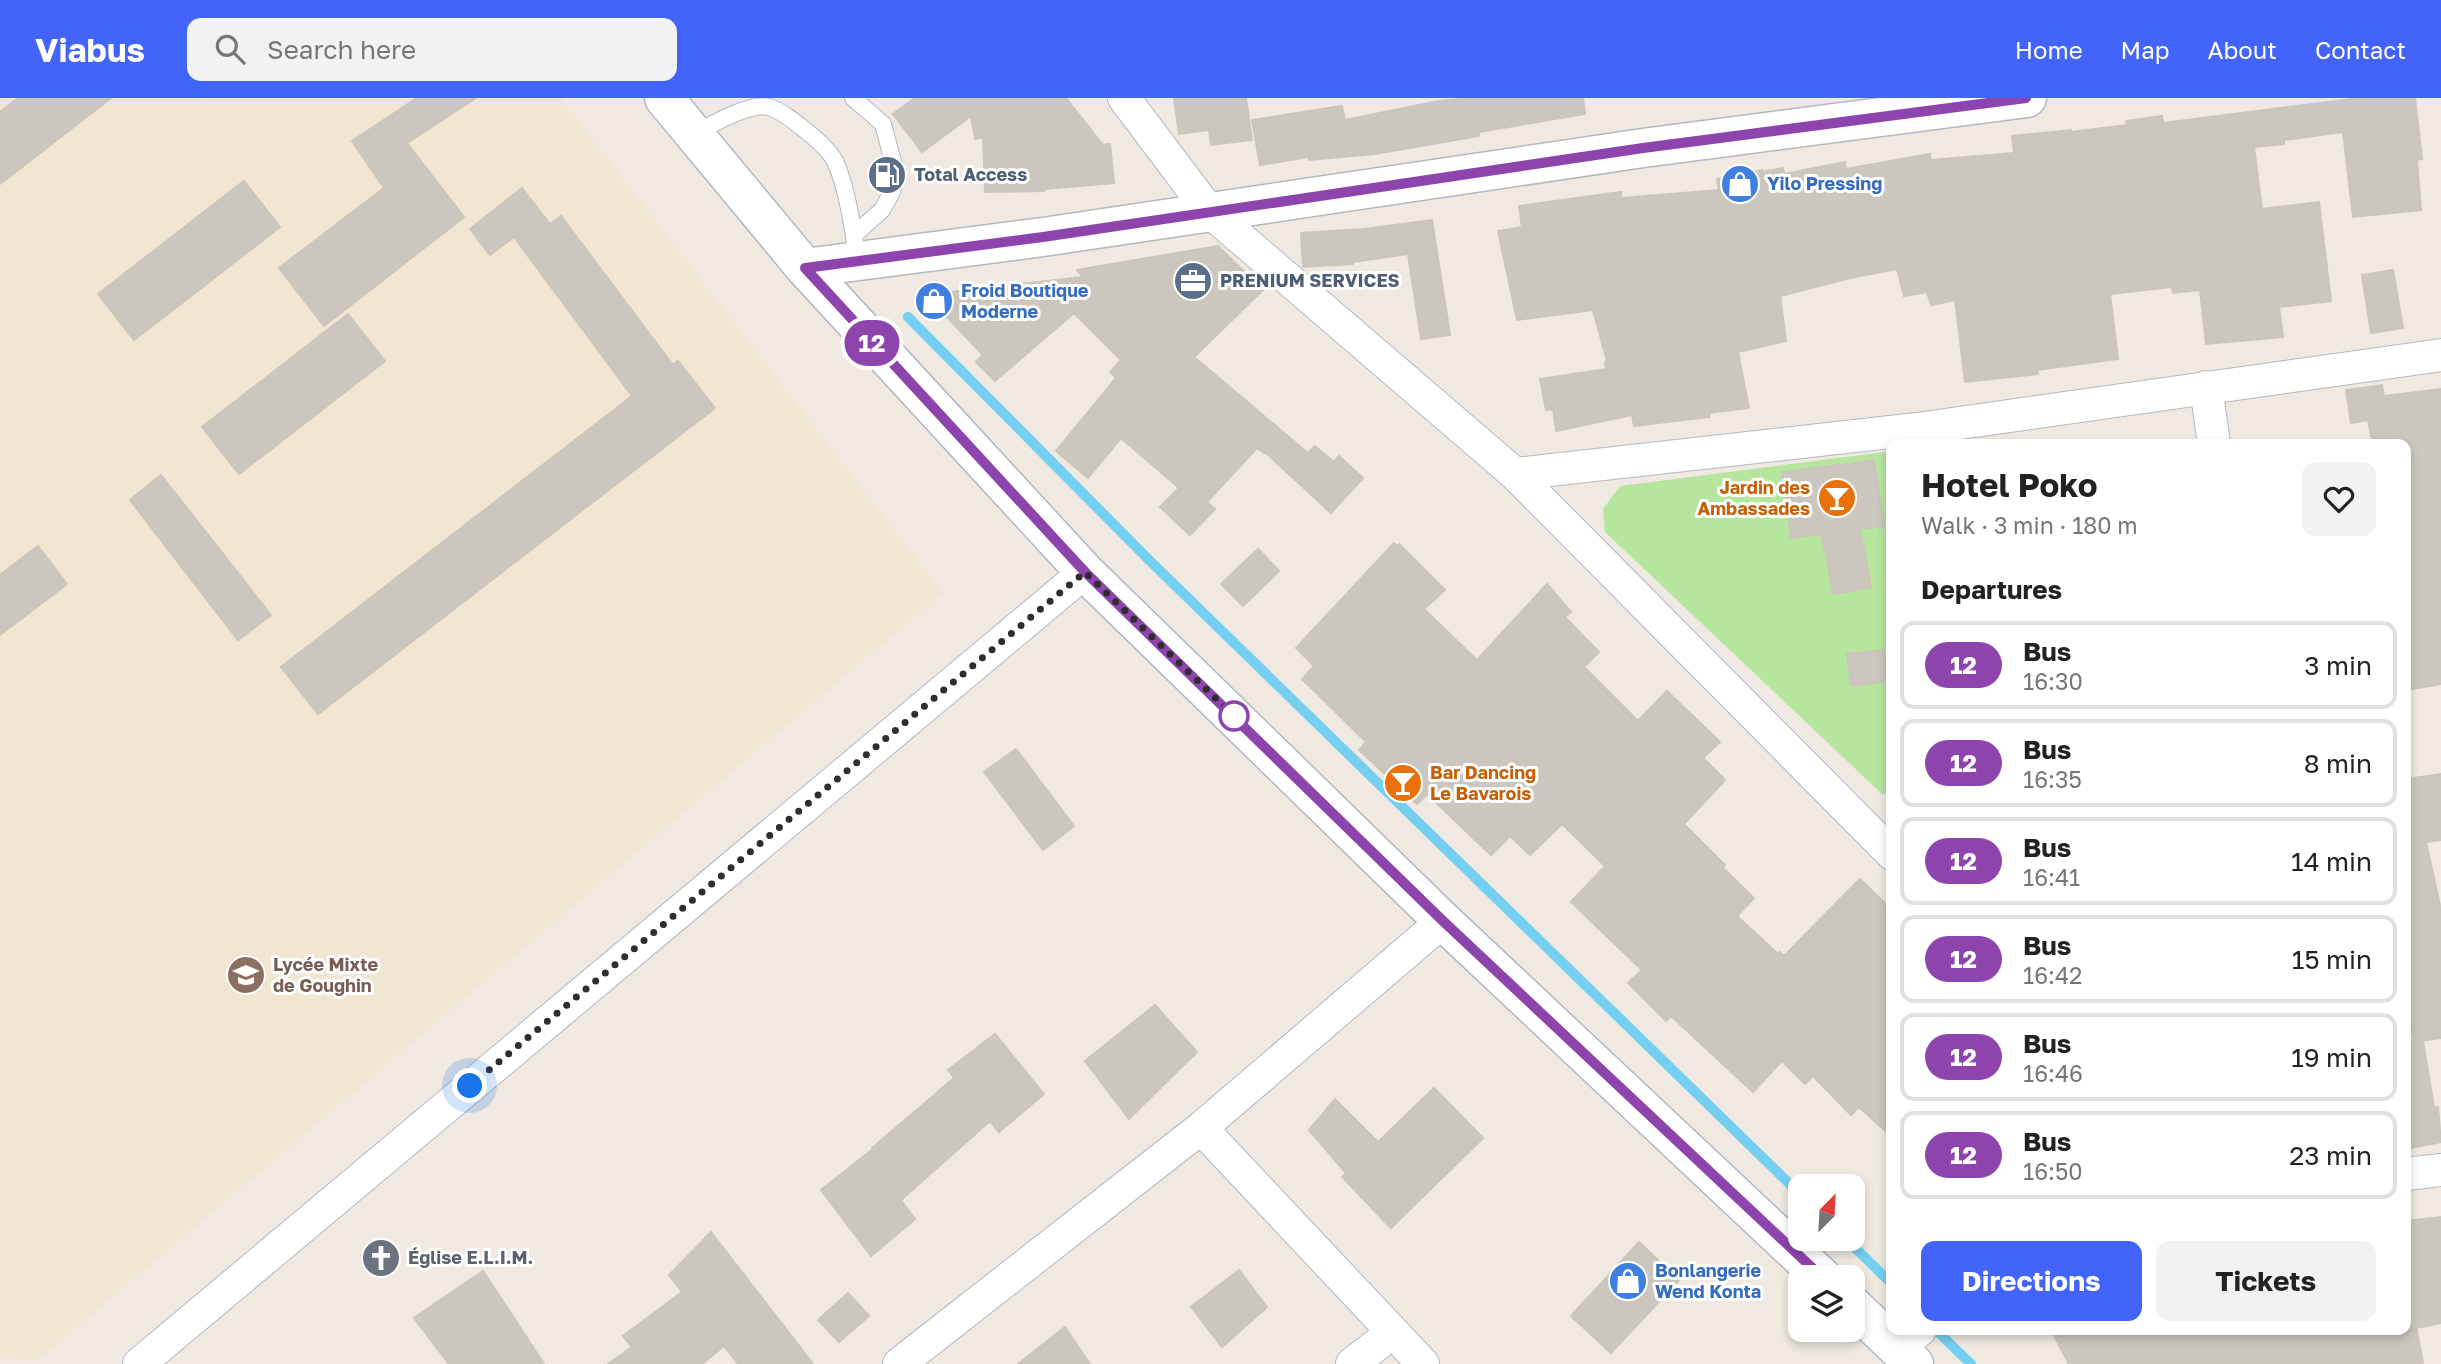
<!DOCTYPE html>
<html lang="en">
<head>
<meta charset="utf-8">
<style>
  :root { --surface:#fff; --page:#f2f2f2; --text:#222; --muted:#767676; --line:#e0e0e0; --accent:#4264fb }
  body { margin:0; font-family:"Golos Text",sans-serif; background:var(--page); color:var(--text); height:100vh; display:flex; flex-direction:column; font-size:26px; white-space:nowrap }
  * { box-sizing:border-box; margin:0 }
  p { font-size:23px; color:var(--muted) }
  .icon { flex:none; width:38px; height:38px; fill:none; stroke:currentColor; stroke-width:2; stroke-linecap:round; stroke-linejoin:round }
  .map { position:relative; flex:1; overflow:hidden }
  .details { position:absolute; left:1886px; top:341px; width:525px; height:896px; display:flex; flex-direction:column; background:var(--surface); border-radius:14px; box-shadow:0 4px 10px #0003 }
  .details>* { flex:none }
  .badge { padding:0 14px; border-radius:23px; font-size:24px; line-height:46px }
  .needle { width:46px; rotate:24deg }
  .fabs { position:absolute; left:1788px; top:1076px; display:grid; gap:14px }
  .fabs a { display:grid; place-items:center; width:77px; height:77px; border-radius:14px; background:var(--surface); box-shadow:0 4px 10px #0003; font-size:35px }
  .you { position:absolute; width:35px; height:35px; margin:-18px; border:5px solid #fff; border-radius:50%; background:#1a73e8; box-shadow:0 0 0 10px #1a73e833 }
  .map>.badge { position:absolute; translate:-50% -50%; box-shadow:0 0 0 4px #fff }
  h2 { padding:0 35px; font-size:26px; line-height:63px }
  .round { display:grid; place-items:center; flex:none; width:74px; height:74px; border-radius:14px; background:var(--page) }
  .summary { display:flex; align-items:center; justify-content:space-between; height:119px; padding:0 35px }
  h1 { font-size:33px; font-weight:700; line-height:52px }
  .button { display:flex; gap:14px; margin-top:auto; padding:14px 35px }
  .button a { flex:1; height:80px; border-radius:14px; background:var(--accent); color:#fff; font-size:28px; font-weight:700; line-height:80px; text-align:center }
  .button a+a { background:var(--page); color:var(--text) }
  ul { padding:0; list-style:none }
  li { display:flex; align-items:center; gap:21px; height:88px; margin:0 14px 10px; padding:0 21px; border:4px solid var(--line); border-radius:14px }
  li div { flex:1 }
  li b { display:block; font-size:26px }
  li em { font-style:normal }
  li .badge { min-width:77px; font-weight:700; text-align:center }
  header { display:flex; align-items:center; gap:42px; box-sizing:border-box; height:98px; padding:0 35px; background:var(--accent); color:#fff }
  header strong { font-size:33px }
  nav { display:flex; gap:38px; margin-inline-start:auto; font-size:24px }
  .search { width:490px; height:63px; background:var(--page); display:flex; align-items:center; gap:18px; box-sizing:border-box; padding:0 24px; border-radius:14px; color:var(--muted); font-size:26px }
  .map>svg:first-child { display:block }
  .education { fill:#f0e6d1 }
  .green { fill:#b6e59e }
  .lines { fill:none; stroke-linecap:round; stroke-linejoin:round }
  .stream { stroke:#75cff0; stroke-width:10 }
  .building { fill:#cbc7bf; stroke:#cbc5ba; stroke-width:2 }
  .service-casing { stroke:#b4b7c1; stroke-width:18 }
  .minor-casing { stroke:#b4b7c1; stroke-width:34 }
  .tertiary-casing { stroke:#b4b7c1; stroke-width:41 }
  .service { stroke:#fff; stroke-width:16 }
  .minor { stroke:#fff; stroke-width:32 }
  .tertiary { stroke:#fff; stroke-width:38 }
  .line-casing { stroke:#fff; stroke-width:16 }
  .line { stroke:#8e44ad; stroke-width:10 }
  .walk { stroke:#2e2e2e; stroke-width:7; stroke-dasharray:0 12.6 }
  .stop-dot { fill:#fff; stroke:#8e44ad; stroke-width:3.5 }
  .labels { text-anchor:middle; stroke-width:6; stroke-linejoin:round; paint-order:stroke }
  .service-label { font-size:18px; font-weight:bold; fill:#4e5e75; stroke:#fff; text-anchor:start }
  .shop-label { font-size:18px; font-weight:bold; fill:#366cbe; stroke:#fff; text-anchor:start }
  .food-label { font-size:18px; font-weight:bold; fill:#c56008; stroke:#fff; text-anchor:end }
  .education-label { font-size:18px; font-weight:bold; fill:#785e54; stroke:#fff; text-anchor:start }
  .worship-label { font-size:18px; font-weight:bold; fill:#5b616d; stroke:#fff; text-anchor:start }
</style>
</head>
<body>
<header>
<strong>Viabus</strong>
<div class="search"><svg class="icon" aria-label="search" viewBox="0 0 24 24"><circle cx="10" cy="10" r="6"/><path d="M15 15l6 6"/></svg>Search here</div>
<nav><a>Home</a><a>Map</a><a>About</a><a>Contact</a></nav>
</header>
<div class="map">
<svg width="2441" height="1266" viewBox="0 0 2441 1266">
  <rect width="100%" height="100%" fill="#efe9e1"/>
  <path class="education" d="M0 0H561L943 495 36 1264 0 1260Z"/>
  <path class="green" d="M1892 353V694L1882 696 1605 434 1603 411 1620 388Z"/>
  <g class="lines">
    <path class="stream" d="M908 219 1150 463 1801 1097
      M1846 1141 1892 1186
      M1939 1235 1971 1266"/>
  </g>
  <path class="building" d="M18 0H111L0 86V14Z
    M417 0H476L407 45 464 119 324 228 279 170 384 90 352 43Z
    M915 0H1066L1103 47 1110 46 1114 85 1044 91V93L985 94 983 39 975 41 971 18 922 54 893 16Z
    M1174 0H1246L1252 42 1211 47 1209 32 1179 36Z
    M1473 0H1583L1585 16 1479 34V38L1375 56 1309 62V59L1260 67 1252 22 1342 8 1345 22 1439 3Z
    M2359 0H2415L2422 61 2417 62 2421 112 2353 119 2343 34 2284 42V46L2254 49 2262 111 2319 104 2331 203 2279 209 2283 239 2206 246 2200 192 2173 195 2172 189 2110 196 2118 261 2037 272 2038 276 1965 284 1955 202 1931 207 1927 194 1904 198 1897 171 1850 180 1780 198 1786 243 1738 254 1749 310 1709 315 1710 319 1634 328 1632 317 1556 333 1553 311 1546 312 1540 281 1606 271 1605 264 1607 263 1593 212 1517 222 1498 133 1522 129 1519 108 1621 94V100L1719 92 1717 81 1762 72V74L1783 70 1784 76 1845 64 1846 71 1930 56 1931 62 2014 55 2012 38 2071 32V34L2127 27 2126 23 2162 18 2163 25Z
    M244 83 280 129 134 242 98 196Z
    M522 90 550 126 561 118 673 267 678 263 715 310 318 616 281 569 632 298 514 139 490 157 470 131Z
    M1432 122 1450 237 1421 241 1408 156 1353 164V166L1303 169 1301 135 1364 131Z
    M1218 148 1263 192 1194 259 1308 355 1315 348 1334 364 1339 358 1363 380 1331 415 1265 354 1264 355 1257 350 1207 404 1215 411 1190 437 1160 409 1179 390 1121 340 1088 380 1056 353 1116 280 1110 274 1121 262 1074 215 995 283 976 264 983 257 941 213 951 194 1083 179 1077 172Z
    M2393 172 2403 230 2371 235 2362 177Z
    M348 216 385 263 239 376 202 329Z
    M2382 287 2384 298 2441 291V586L2406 592V346H2373L2368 322 2351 325 2346 292Z
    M1874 362 1884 428 1860 431 1871 489 1833 496 1822 436 1791 440 1782 374Z
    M161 377 271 517 238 542 130 402Z
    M1394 445 1397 448 1399 446 1445 492 1424 511 1477 562 1547 486 1571 514 1565 519 1599 554 1584 569 1638 623 1667 593 1720 644 1703 660 1725 682 1684 726 1725 767 1723 770 1754 800 1737 818 1778 856 1780 854 1784 858 1860 781 1892 812V1039L1859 1009 1851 1017 1813 978 1805 986 1782 963 1753 994 1671 918 1666 923 1628 885 1642 872 1571 804 1605 768 1562 726 1530 757 1510 738 1491 757 1427 696 1417 706 1359 652 1366 644 1302 581 1314 568 1296 550Z
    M38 448 67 486 0 537V477Z
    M1258 451 1279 473 1243 508 1221 486Z
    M1884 552 1888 583 1851 588 1847 556Z
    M1016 651 1074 728 1043 752 984 674Z
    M2441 676V742L2426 744 2441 812V940L2420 943H2423L2434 1010 2438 1009 2441 1044 2406 1051V944L2413 943 2406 895V681Z
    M1155 907 1197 954 1129 1021 1085 963Z
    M995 936 1044 996 999 1034 990 1023 901 1102 915 1121 871 1158 821 1092 873 1051 872 1050 954 980 948 972Z
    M1434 990 1483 1040 1391 1130 1342 1079 1346 1075 1309 1032 1335 1001 1378 1044Z
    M2441 1119V1225L2406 1232V1123Z
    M711 1134 813 1266H738L724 1248 702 1266H608L632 1249 623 1238 682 1194 669 1177Z
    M1639 1144 1679 1182 1611 1255 1571 1218Z
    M1239 1172 1267 1209 1222 1249 1191 1209Z
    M483 1173 544 1266H449L414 1220Z
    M848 1195 869 1218 839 1244 818 1222Z
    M1065 1229 1090 1266H1018Z
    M2051 1232H2417L2423 1266H2069Z"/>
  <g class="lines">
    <defs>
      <path id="service" d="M853 0 883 26 896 75 892 94 882 112 854 137
        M694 36C710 27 751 4 769 9 782 13 795 24 805 32 815 40 829 52 835 63 848 92 853 133 858 163"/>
      <path id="minor" d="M1124 0 1209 113 1515 376 1892 756
        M2206 289 2214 346
        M1515 376 1917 331 2441 257
        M1201 1030 1423 1266
        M2406 1076 2441 1072
        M1898 1251 1920 1232
        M139 1266 1085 474
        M899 1266 1201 1030 1443 823
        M1352 1266 1392 1235"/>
      <path id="tertiary" d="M664 0 805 170 1085 474 1443 823 1823 1180
        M805 170 1043 139 1643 50 2027 0
        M1853 1208 1914 1266"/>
    </defs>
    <use href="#service" class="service-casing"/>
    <use href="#minor" class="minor-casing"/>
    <use href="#tertiary" class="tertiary-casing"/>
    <use href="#service" class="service"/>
    <use href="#minor" class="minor"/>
    <use href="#tertiary" class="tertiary"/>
  </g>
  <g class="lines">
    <defs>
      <path id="line" d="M1823 1180 1443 823 1085 474 805 170 1043 139 1643 50 2026 0"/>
    </defs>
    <use href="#line" class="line-casing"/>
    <use href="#line" class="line"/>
    <path class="walk" d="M470 988 1085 474 1234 618"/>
  </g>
  <defs>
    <symbol id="fuel-disc" viewBox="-11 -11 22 22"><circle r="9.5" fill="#5c6f8a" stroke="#fff"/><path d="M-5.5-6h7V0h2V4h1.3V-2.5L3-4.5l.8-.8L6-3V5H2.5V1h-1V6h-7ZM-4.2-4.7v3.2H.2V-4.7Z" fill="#fff"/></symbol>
    <symbol id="shop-disc" viewBox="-11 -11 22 22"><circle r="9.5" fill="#3f7fe0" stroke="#fff"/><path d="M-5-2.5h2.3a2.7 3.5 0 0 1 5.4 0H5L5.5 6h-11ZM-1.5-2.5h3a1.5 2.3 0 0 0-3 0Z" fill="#fff"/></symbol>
    <symbol id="office-disc" viewBox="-11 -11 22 22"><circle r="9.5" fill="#5c6f8a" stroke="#fff"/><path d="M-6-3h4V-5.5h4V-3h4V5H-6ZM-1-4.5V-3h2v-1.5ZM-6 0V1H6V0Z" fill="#fff"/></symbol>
    <symbol id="bar-disc" viewBox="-11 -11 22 22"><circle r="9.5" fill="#e8710a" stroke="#fff"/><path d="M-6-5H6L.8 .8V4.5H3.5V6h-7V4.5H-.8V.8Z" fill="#fff"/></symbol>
    <symbol id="school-disc" viewBox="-11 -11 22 22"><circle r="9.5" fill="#8d6e63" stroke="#fff"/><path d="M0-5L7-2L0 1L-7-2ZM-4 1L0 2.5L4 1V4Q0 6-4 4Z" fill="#fff"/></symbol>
    <symbol id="church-disc" viewBox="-11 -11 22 22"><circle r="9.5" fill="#6b7280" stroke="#fff"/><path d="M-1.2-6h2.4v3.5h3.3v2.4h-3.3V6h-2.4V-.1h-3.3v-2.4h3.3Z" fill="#fff"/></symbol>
  </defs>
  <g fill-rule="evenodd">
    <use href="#fuel-disc" x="865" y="55" width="44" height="44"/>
    <use href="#shop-disc" x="1718" y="64" width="44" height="44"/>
    <use href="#office-disc" x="1171" y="161" width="44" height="44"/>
    <use href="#shop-disc" x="912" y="181" width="44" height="44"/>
    <use href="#bar-disc" x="1815" y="378" width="44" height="44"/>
    <use href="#bar-disc" x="1381" y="663" width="44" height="44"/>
    <use href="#school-disc" x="224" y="855" width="44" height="44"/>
    <use href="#church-disc" x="359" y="1138" width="44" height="44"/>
    <use href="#shop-disc" x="1606" y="1161" width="44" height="44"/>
  </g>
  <circle class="stop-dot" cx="1234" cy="618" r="14"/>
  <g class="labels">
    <g class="service-label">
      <text x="914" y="83">Total Access</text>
      <text x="1220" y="189">PRENIUM SERVICES</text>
    </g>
    <g class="shop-label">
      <text x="1767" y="92">Yilo Pressing</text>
      <text x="961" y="199">Froid Boutique<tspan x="961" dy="21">Moderne</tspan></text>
      <text x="1655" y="1179">Bonlangerie<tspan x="1655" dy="21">Wend Konta</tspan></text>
    </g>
    <g class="food-label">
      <text x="1810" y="396">Jardin des<tspan x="1810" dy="21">Ambassades</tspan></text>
      <text x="1430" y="681" text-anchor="start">Bar Dancing<tspan x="1430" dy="21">Le Bavarois</tspan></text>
    </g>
    <g class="education-label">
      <text x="273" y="873">Lycée Mixte<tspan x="273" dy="21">de Goughin</tspan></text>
    </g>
    <g class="worship-label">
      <text x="408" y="1166">Église E.L.I.M.</text>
    </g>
  </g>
</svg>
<div class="fabs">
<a><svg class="needle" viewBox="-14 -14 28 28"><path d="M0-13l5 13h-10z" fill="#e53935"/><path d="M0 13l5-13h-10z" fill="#767676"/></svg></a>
<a><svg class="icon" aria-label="layers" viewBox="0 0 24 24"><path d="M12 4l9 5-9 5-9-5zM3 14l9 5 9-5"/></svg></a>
</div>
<div class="you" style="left:470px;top:988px"></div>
<b class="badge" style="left:872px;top:245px;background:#8e44ad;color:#fff">12</b>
<section class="details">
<div class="summary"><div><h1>Hotel Poko</h1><p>Walk · 3 min · 180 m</p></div><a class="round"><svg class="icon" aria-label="heart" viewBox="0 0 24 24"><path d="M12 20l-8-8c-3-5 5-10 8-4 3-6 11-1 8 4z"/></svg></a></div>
<h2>Departures</h2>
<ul>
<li><span class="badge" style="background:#8e44ad;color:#fff">12</span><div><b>Bus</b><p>16:30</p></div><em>3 min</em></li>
<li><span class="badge" style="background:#8e44ad;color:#fff">12</span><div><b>Bus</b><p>16:35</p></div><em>8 min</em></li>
<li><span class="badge" style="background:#8e44ad;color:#fff">12</span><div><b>Bus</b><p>16:41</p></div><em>14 min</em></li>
<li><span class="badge" style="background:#8e44ad;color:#fff">12</span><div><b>Bus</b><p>16:42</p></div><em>15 min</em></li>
<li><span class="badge" style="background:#8e44ad;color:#fff">12</span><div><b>Bus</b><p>16:46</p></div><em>19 min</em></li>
<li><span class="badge" style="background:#8e44ad;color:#fff">12</span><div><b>Bus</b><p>16:50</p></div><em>23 min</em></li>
</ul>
<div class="button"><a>Directions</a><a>Tickets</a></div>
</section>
</div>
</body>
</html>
